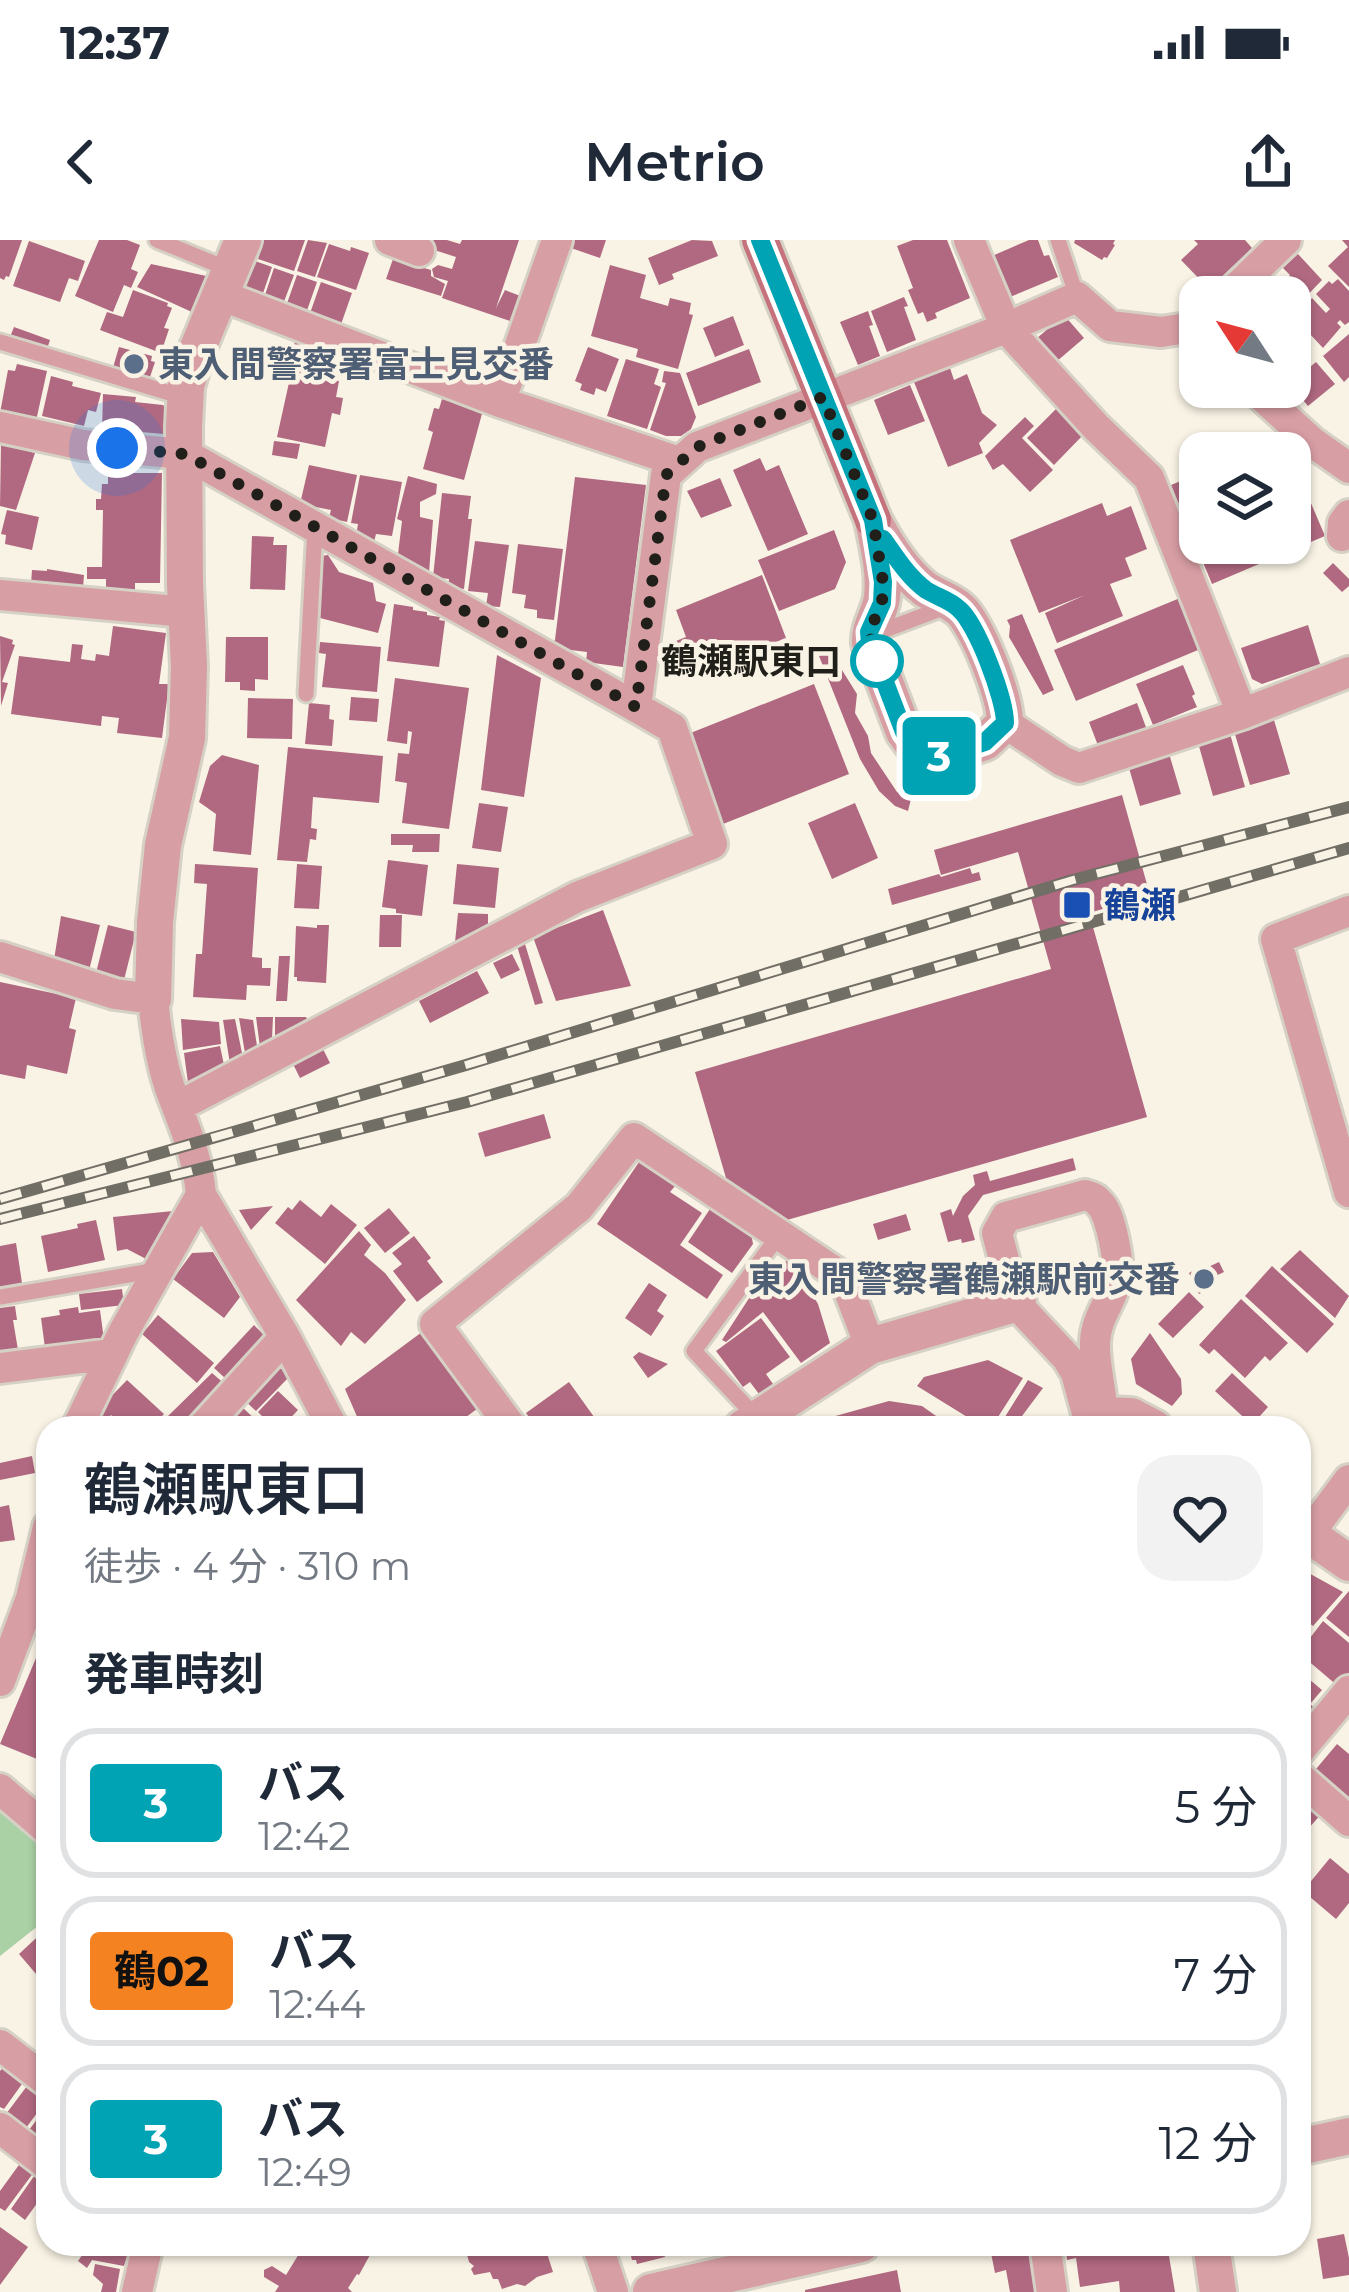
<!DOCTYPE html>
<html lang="ja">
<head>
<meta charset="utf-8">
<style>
  :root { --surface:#fff; --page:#f2f2f3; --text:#1f2937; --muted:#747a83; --line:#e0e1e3 }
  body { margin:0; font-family:Montserrat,"Noto Sans JP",sans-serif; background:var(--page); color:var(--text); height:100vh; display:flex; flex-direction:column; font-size:45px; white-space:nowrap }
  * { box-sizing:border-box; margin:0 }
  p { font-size:39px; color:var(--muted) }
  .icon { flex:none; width:66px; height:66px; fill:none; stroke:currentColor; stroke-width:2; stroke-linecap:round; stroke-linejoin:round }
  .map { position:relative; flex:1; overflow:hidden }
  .details { position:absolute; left:36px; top:1176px; width:1275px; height:840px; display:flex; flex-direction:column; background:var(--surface); border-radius:36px; box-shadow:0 3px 9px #0004 }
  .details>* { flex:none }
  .badge { padding:0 24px; border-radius:9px; font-size:42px; line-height:78px }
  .needle { width:78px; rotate:306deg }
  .buttons { position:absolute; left:1179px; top:36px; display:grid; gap:24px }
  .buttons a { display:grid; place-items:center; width:132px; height:132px; border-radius:24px; background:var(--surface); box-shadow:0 3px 9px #0004; font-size:60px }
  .you { position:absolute; width:60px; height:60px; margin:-30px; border:9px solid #fff; border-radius:50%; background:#1a73e8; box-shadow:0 0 0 18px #1a73e833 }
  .map>.badge { position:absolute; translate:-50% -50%; box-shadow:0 0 0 6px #fff }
  h2 { padding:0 48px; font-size:45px; line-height:108px }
  .round { display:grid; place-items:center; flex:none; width:126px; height:126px; border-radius:36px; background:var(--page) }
  .headline { display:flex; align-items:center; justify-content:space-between; height:204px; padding:0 48px }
  h1 { font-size:57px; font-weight:600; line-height:90px }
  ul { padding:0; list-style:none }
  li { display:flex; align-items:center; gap:36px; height:150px; margin:0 24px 18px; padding:0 24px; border:6px solid var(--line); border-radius:36px }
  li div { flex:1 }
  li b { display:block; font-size:45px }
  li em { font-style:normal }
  li .badge { min-width:132px; font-weight:700; text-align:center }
  .status { display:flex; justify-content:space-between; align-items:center; height:84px; padding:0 60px; background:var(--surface); direction:ltr }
  .status svg { height:33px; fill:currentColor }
  header { display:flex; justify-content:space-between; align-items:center; height:156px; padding:0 48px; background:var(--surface); font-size:54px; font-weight:600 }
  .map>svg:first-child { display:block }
  .green { fill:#aad0a6 }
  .building { fill:#b06980 }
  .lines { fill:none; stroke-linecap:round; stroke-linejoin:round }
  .service-casing { stroke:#d6d1c5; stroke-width:21 }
  .minor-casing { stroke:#d6d1c5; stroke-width:36 }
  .tertiary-casing { stroke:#d6d1c5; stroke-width:42 }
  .secondary-casing { stroke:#d6d1c5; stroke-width:42 }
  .service { stroke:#d79ea4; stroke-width:15 }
  .minor { stroke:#d79ea4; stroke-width:30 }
  .tertiary { stroke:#d79ea4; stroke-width:36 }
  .secondary { stroke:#c5727d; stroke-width:36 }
  .rail-casing { stroke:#716e65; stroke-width:12 }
  .rail { stroke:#f9f3e5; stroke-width:8; stroke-dasharray:22; stroke-linecap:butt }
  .line-casing { stroke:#fff; stroke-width:27 }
  .line { stroke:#00a3b4; stroke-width:18 }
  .walk { stroke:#211f1a; stroke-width:12; stroke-dasharray:0 21.6 }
  .service-dot { fill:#5c6f8a; stroke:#f9f3e5; stroke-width:4.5 }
  .stop-dot { fill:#fff; stroke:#00a3b4; stroke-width:6 }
  .transit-dot { fill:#1a4fb4; stroke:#f9f3e5; stroke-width:4.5 }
  .labels { text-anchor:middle; stroke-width:9; stroke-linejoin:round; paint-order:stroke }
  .service-label { font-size:36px; font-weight:bold; fill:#4e5e75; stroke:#f9f3e5; text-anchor:start }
  .stop-label { font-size:36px; font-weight:bold; fill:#211f1a; stroke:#f9f3e5; text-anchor:end }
  .transit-label { font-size:36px; font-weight:bold; fill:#164399; stroke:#f9f3e5; text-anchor:start }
</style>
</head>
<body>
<div class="status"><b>12:37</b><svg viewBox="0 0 49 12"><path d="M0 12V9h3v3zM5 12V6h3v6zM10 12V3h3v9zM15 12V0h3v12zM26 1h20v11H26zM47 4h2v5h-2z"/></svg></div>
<header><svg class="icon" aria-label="back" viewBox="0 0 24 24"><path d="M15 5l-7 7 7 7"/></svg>Metrio<svg class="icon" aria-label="share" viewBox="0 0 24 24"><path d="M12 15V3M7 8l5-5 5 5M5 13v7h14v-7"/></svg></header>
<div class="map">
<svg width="1349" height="2052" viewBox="0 0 1349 2052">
  <rect width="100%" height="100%" fill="#f9f3e5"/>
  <path class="green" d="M0 1560 48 1604V1678L0 1716Z"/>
  <path class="building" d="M0 0H22L9 37 6 36 4 40 0 38Z
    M99 0H127L140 5 131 29 138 32 131 48 124 45 113 72 75 56Z
    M264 0H305L294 31 258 19Z
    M308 0 327 3 315 37 297 31Z
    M431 0H447L460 4 462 0H519L496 68 505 50 523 57 513 82 442 58 448 41 434 37 432 29 438 25 452 29 456 17 428 8Z
    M574 0H606L600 18 571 8Z
    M692 0 712 1 718 16 672 34 674 39 659 45 648 18Z
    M913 0H947L970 58 935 73 937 78 927 82 923 72 918 74 908 50 913 48 897 6Z
    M1029 0H1038L1044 16 1049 15 1058 37 1010 57 992 16Z
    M1075 0H1115L1113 4 1115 5 1107 18 1104 17 1102 20 1074 3Z
    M1194 0H1245L1252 8 1209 49 1181 20 1198 4Z
    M1342 0H1349V47L1328 26 1348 7Z
    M29 1 85 21 78 41 69 38 60 62 13 46Z
    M329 4 350 11 351 7 369 13 356 50 317 37Z
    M1298 14 1322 40 1298 65 1281 47 1290 35 1283 28Z
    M393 19 431 30V36L445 44 441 56 386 39Z
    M255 21 272 27 261 59 242 57Z
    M151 24 211 37 194 73 137 47Z
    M610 25 646 35 640 58 668 66 670 58 691 63 689 74 693 75 678 129 636 117 638 109 591 96Z
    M274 28 294 35 282 67 263 61Z
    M297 35 317 42 305 76 285 69Z
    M1338 39 1349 51V82L1345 85 1340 80 1337 83 1341 87 1323 108 1295 78 1312 58 1326 73 1330 69 1316 54 1329 41 1332 44Z
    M321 42 352 53 339 90 308 79Z
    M133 50 168 63 167 66 172 68 164 88 169 89 161 113 100 90 107 72 123 77Z
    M904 57 908 66 904 67 916 100 887 112 871 71Z
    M868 71 873 85 869 86 880 116 858 125 840 82Z
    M1064 75 1084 98 1056 122 1036 99Z
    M733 76 744 105 715 117 703 88Z
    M14 87 50 100 47 109 10 97Z
    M1349 94V137L1344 142 1323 116Z
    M295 101 316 105 312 128 290 124Z
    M119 107 152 116 151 121 155 122 150 137 146 136 145 140 112 131Z
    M588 107 619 119 606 152 596 148 594 155 580 150 582 144 575 141Z
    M749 109 761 142 698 166 686 133Z
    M626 119 659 129 654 144 661 147 647 189 607 176Z
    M1316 122 1335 144 1308 166 1290 144Z
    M17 124 47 131 36 181 0 173 8 130 15 131Z
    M950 128 954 140 967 134 982 173 997 185 979 203 983 213 948 227 914 142Z
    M292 129 339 141 336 157 343 158 340 175 332 173 325 207 277 197Z
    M664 131 680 133 696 177 691 189 681 196H666L650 190 666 143 662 142Z
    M51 136 73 142 72 146 101 153 96 172 88 170 84 186 42 176Z
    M910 145 925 181 888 195 874 160Z
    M103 154 136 157 135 162 163 165 167 170 164 193 161 198 102 191Z
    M442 159 483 170 464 240 423 229 433 192 428 190 434 168 439 169Z
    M1057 168 1084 194 1054 225 1027 198Z
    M1025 177 1034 186 1022 198 1053 230 1030 252 1003 224 993 230 985 216Z
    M274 201 300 204 297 219 272 215Z
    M1 203 35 213 16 270 0 266Z
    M1290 214 1325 296 1212 344 1171 245 1200 233V303H1290Z
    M760 218 766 231 779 225 808 294 768 311 733 230Z
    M309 225 357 235 347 282 329 278 331 270 300 264Z
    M108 227H134V233H162L160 343H135V351H106V339H87V327H102L103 270H96V259H101L102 244H108Z
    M360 235 402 242 392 296 376 294 374 302 357 290 358 284 351 283Z
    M408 236 437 244 436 254 420 262V277L433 280 429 333 398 314 402 281 397 279Z
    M575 237 646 245 623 427 586 422 587 412 554 408Z
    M720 238 732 266 701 278 687 251Z
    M442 253 471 256 468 279H472L464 349 448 347 449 339 433 337Z
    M1102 263 1107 276 1131 266 1147 309 1125 318 1132 336 1110 344 1123 376 1057 403 1045 373 1085 355 1039 373 1010 300Z
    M7 270 39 277 32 310 5 304 6 295 1 294Z
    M834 290 846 322 835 349 779 371 758 320Z
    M252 296 274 297 273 305H287L285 350 250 349Z
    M475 301 509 305 500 367 486 366 488 353 468 351Z
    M518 304 563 309 554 380 537 378V370L524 368 526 355 512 353Z
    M328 315 339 332 373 343 376 361 386 364 378 393 320 378 321 316Z
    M1333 323 1349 339V346L1342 352 1323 333Z
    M47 329 84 335 83 348 31 344 32 330 47 331Z
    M762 335 786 398 680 440 666 405 686 397 676 370Z
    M1180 358 1198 410 1076 461 1054 410Z
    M394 364 413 367V370L427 372V375L440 377 439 380 445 381 439 427 387 421Z
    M1022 374 1054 450 1043 455 1009 397 1010 386 1007 380Z
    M1308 385 1320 424 1262 444 1252 439 1241 408Z
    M113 386 166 393 159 444H169L162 498 117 493 119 478 102 476 101 486 11 474 19 416 70 422 72 404 83 405 81 419 95 421 96 414 109 416Z
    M0 396 13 400 12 404 15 405 2 442 8 443 1 466Z
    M226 397H268V440L255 439V451L240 450V442H225Z
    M320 402 381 407 377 452 322 447 326 414 319 413Z
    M830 411 857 454 855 473 868 496 871 513 897 552 911 559 908 571 895 566 879 551 860 519 819 416Z
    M497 415 541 438 524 557 481 550Z
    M1183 425 1195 454 1192 456 1197 467 1153 485 1136 444Z
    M395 438 469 448 449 589 402 583 407 543 395 541 398 513 409 514 412 492 408 491 407 504 387 501Z
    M814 444 849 534 718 586 683 496Z
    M351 457 379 459 377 482 349 480Z
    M248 458 293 459 292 499 247 498Z
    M309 463 330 465 329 479 334 480 332 506 305 504Z
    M1137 463 1150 498 1102 516 1089 482Z
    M1274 480 1290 534 1250 545 1234 491Z
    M1229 490 1245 547 1213 556 1197 499Z
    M288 507 383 516 379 563 313 557 311 588 317 589 316 600 310 599 307 622 277 620Z
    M1168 510 1181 554 1140 566 1127 521Z
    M222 515 259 525 251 615 213 611 216 574 199 562 210 526Z
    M1122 555 1150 655 1089 673 1147 877 787 980 726 938 695 832 1051 729 1018 612 941 635 934 610Z
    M479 563 508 567 501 612 472 608Z
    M855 563 878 618 832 639 808 583Z
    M391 594H440L439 612H412L413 605H391Z
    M388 620 428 625 422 676 396 673V669L382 667Z
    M195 624 258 628 252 717 262 718V728H271L270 746 247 745 246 760 193 757 196 714H202L207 644 194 643Z
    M297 624 322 626 319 669 294 668Z
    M457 624 499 628 495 668 453 664Z
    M970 628 972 634 979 632 981 640 892 665 888 649 939 634 941 637Z
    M603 670 631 746 556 761 533 697Z
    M458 673 488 674V688L455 702Z
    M380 675H402L401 707H379Z
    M61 676 100 685 88 735 53 726Z
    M108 685 136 692 122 748 94 741Z
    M317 685H329L326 743 297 741V737H294L296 686 317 688Z
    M525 704 543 763 535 765 517 706Z
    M512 714 520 730 501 739 493 723Z
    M279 716H290L287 761H276Z
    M477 731 489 753 430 783 419 761Z
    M0 742 76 758 69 788 76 790 67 834 27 825 25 839 0 834Z
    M256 777H273L272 799 260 807Z
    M275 777H306L308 781 275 798Z
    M239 778 253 780 257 806 245 813Z
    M181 779 219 782 221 804 183 810Z
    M235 779 242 813 230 824 223 780Z
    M220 806 224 825 188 843 184 813Z
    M323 809 330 823 300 838 293 824Z
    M544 874 551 898 485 917 478 893Z
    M1073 918 1076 930 983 955 968 976 975 1000 962 1003 961 999 948 1002 940 973 951 969 953 976 963 956 975 945 973 935 987 931 990 941Z
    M639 922 675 946 670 952 702 973 680 1005 723 1035 707 1059 597 984Z
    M300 960 321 977 331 964 357 985 325 1024 275 983 288 967 292 970Z
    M273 966 251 990 239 970Z
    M712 966 751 993 753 1004 732 1033 688 1002Z
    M389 968 410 993 385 1013 364 988Z
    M173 971 148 1020 127 1009 117 1011 113 977Z
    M906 974 911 990 878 1000 873 984Z
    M96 980 105 1020 48 1032 41 996 78 988 77 984Z
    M359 991 371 1005 364 1015 385 1033 406 1060 365 1104 351 1092 341 1106 296 1060Z
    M414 996 431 1018 427 1021 443 1042 417 1062 393 1031 402 1024 392 1013Z
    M16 1003 22 1043 0 1047V1006Z
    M1300 1010 1349 1056 1335 1078 1280 1029Z
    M213 1012 240 1057 224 1078 173 1039 192 1013Z
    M773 1021H793L818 1064 830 1103 801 1123 763 1072 726 1102 722 1100Z
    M1219 1022 1224 1032 1211 1038 1215 1046 1199 1054 1189 1033 1204 1025 1206 1028Z
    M1272 1026 1334 1084 1307 1113 1245 1056Z
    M649 1043 667 1055 657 1071 664 1076 651 1096 625 1078Z
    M122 1049 124 1065 81 1070 79 1054Z
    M1189 1052 1204 1067 1173 1098 1158 1084Z
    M1241 1059 1288 1103 1270 1121 1265 1116 1245 1138 1214 1109 1209 1114 1199 1105Z
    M15 1066 17 1080H13L18 1110 0 1113V1068Z
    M78 1067 79 1073 100 1070 104 1100 45 1108 41 1078 60 1075 59 1070Z
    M158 1075 214 1123 197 1143 142 1094Z
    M761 1078 790 1117 766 1134 773 1144 759 1154 750 1142 743 1147 716 1111Z
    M254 1085 269 1100 226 1139 214 1128Z
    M422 1092 477 1169 451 1188H362L345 1149Z
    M1150 1093 1181 1139 1182 1154 1172 1166 1136 1144 1131 1119Z
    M639 1112 668 1124 648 1138 633 1117Z
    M988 1120 1023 1138 991 1188H985L917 1146 924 1137Z
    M277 1124 289 1137 256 1171 243 1159Z
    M212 1133 227 1146 188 1188H181L168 1176Z
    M1232 1133 1268 1167 1252 1185 1215 1151Z
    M127 1140 164 1174 151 1188H124L111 1175 107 1180 97 1171Z
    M1028 1140 1043 1148 1019 1180 1017 1188H998Z
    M569 1142 602 1188H537L526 1173Z
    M278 1151 298 1170 281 1188H229L223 1182 240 1165 262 1186 267 1181 258 1172Z
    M889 1161 922 1166 953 1188H833L832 1177Z
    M32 1216 35 1233 0 1240V1223Z
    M9 1265 15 1300 0 1302V1267Z
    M1305 1331 1343 1352 1313 1386 1299 1375V1341Z
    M1349 1351V1397L1326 1378Z
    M1323 1381 1349 1403V1435L1339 1447 1299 1413V1388L1310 1398Z
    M41 1406 48 1409V1508L43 1506 37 1519 0 1504Z
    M1303 1434 1322 1450 1310 1464 1319 1472 1299 1492V1439Z
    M1337 1504 1349 1514V1557L1316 1529Z
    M1303 1553 1324 1571 1299 1599V1558Z
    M1330 1618 1349 1634V1663L1336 1679 1303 1651Z
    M48 1687V1748L19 1714Z
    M1299 1806H1302L1311 1869 1299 1871Z
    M4 1826 21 1838 19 1842 22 1844 4 1869 0 1867V1831Z
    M30 1842 48 1858 26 1888 6 1874Z
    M48 1865V1904L29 1890Z
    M24 1918 37 1928 5 1971 0 1968V1951Z
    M39 1929 48 1936V1948L25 1980 11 1969Z
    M0 1987 28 2007 0 2045Z
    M1344 1994 1349 2018V2035L1323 2039 1317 1999Z
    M90 2004H131L124 2026 92 2020 87 2028 78 2021Z
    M305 2004H376L359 2035 357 2034 348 2048 352 2052H275L279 2046 264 2037V2030L272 2026 286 2035Z
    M464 2004H544L553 2032 537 2037 525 2046 517 2044 502 2049 498 2039H493L490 2032 474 2035 471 2029 474 2026 469 2022Z
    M628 2004H673L675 2011 664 2013 665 2017 637 2024 636 2020H632Z
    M1065 2004H1167L1175 2052H1120L1119 2041 1080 2047 1076 2018 1067 2020Z
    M1028 2008 1037 2052H1010L1006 2030 995 2033 991 2013Z
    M95 2024 120 2029 116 2052H101L103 2044 93 2035Z
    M897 2030 901 2052H805V2050Z"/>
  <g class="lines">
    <defs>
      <path id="service" d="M157 0 228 29
        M1058 0 1077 57
        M0 102 183 157
        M878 397 885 390 943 368
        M306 454 315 287
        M0 1057 157 1030
        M757 1178 694 1111 779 995"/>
      <path id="minor" d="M390 0 419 11
        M969 0 1006 88 1096 187 1149 238 1242 474
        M220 55 500 162 679 222
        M1227 57 1286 0
        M1252 147 1312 202 1349 228
        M500 162 557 0
        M0 187 83 205 185 214 636 467 672 488 712 604 577 657 177 867
        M1342 296 1343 283 1349 275
        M0 355 186 372
        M636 467 666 235 697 207 1006 88 1077 57 1110 86 1161 92 1187 88 1200 78
        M1005 483 1062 521 1079 528 1242 474 1349 432
        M1349 671 1276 699 1349 952
        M0 717 115 754 153 759C156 789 161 825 172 854 185 888 198 918 201 955L285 1097 333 1188
        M0 1128 112 1114
        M77 1188 123 1093 201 955
        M202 1188 285 1097
        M512 1188 435 1084 579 967 634 898 844 1038 870 1106
        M1091 1188 1076 1133 1067 1118 1022 1070 1013 1054 997 993 1006 977 1085 955C1094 958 1094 957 1101 965 1111 976 1120 1024 1117 1039 1112 1061 1096 1077 1095 1102 1094 1131 1105 1159 1102 1188
        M1299 1307 1349 1240
        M0 1441 31 1358 48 1287
        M1299 1511 1349 1451
        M1299 1537 1349 1581
        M0 1549 48 1590
        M0 1805 48 1842
        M0 1888 48 1925
        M597 2004 613 2052
        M1045 2004 1052 2052
        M137 2052 148 2004"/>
      <path id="tertiary" d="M873 280C886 305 903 332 925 349 938 358 956 362 965 375 981 397 1005 456 1005 483L985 502 940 517 917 510 904 492 870 403C869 386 880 374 882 357 885 332 878 305 873 280Z
        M153 759 155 682 163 605 187 498 189 426 185 344 184 187 186 146 197 110 243 0
        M1103 1175 1131 1176 1154 1188
        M743 1188 870 1106 1018 1063
        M1299 1288 1349 1323
        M1299 1907 1349 1896
        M1211 2004 1218 2052
        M651 2052 861 2004"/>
      <path id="secondary" d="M760 0 873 280"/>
    </defs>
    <use href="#service" class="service-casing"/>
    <use href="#minor" class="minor-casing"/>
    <use href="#tertiary" class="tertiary-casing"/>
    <use href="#secondary" class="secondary-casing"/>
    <use href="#service" class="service"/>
    <use href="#minor" class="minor"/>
    <use href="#tertiary" class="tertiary"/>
    <use href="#secondary" class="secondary"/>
    <defs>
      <path id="rail" d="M0 959 466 825 1073 640 1349 567
        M0 979 467 862 1349 608"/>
    </defs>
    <use href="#rail" class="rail-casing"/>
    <use href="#rail" class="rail"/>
  </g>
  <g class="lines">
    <defs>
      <path id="line" d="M760 0 873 280 883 342 882 363 869 392 870 403 904 492 917 510 940 517 985 502 1005 483C1005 459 977 384 959 369 950 360 937 357 926 350 908 337 896 317 883 299"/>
    </defs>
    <use href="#line" class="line-casing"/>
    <use href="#line" class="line"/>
    <path class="walk" d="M117 208 185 214 636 467 666 235 697 207 823 157 873 280 883 342 882 363 869 392 877 421"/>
  </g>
  <g class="service-dot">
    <circle cx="134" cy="124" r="12"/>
    <circle cx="1204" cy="1039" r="12"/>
  </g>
  <circle class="stop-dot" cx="877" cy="421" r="24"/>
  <rect class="transit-dot" x="1062" y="650" width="30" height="30" rx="6"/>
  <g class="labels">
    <g class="service-label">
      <text x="158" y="137">東入間警察署富士見交番</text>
      <text x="1180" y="1052" text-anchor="end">東入間警察署鶴瀬駅前交番</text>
    </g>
    <g class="stop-label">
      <text x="841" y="434">鶴瀬駅東口</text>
    </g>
    <g class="transit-label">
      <text x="1104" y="678">鶴瀬</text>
    </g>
  </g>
</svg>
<div class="buttons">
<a><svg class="needle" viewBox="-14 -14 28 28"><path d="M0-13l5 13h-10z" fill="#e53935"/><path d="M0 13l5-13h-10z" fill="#747a83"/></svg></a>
<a><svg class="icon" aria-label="layers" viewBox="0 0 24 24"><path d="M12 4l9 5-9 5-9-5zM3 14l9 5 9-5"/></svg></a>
</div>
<div class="you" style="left:117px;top:208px"></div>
<b class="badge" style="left:939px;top:516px;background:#00a3b4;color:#fff">3</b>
<section class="details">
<div class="headline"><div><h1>鶴瀬駅東口</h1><p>徒歩 · 4 分 · 310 m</p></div><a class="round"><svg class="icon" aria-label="heart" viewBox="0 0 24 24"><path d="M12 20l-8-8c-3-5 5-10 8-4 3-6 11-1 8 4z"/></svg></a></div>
<h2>発車時刻</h2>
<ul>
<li><span class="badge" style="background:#00a3b4;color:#fff">3</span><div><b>バス</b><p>12:42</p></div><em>5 分</em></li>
<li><span class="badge" style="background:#f58220;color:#111">鶴02</span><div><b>バス</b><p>12:44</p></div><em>7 分</em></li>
<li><span class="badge" style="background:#00a3b4;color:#fff">3</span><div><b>バス</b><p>12:49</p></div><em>12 分</em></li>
</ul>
</section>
</div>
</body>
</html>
